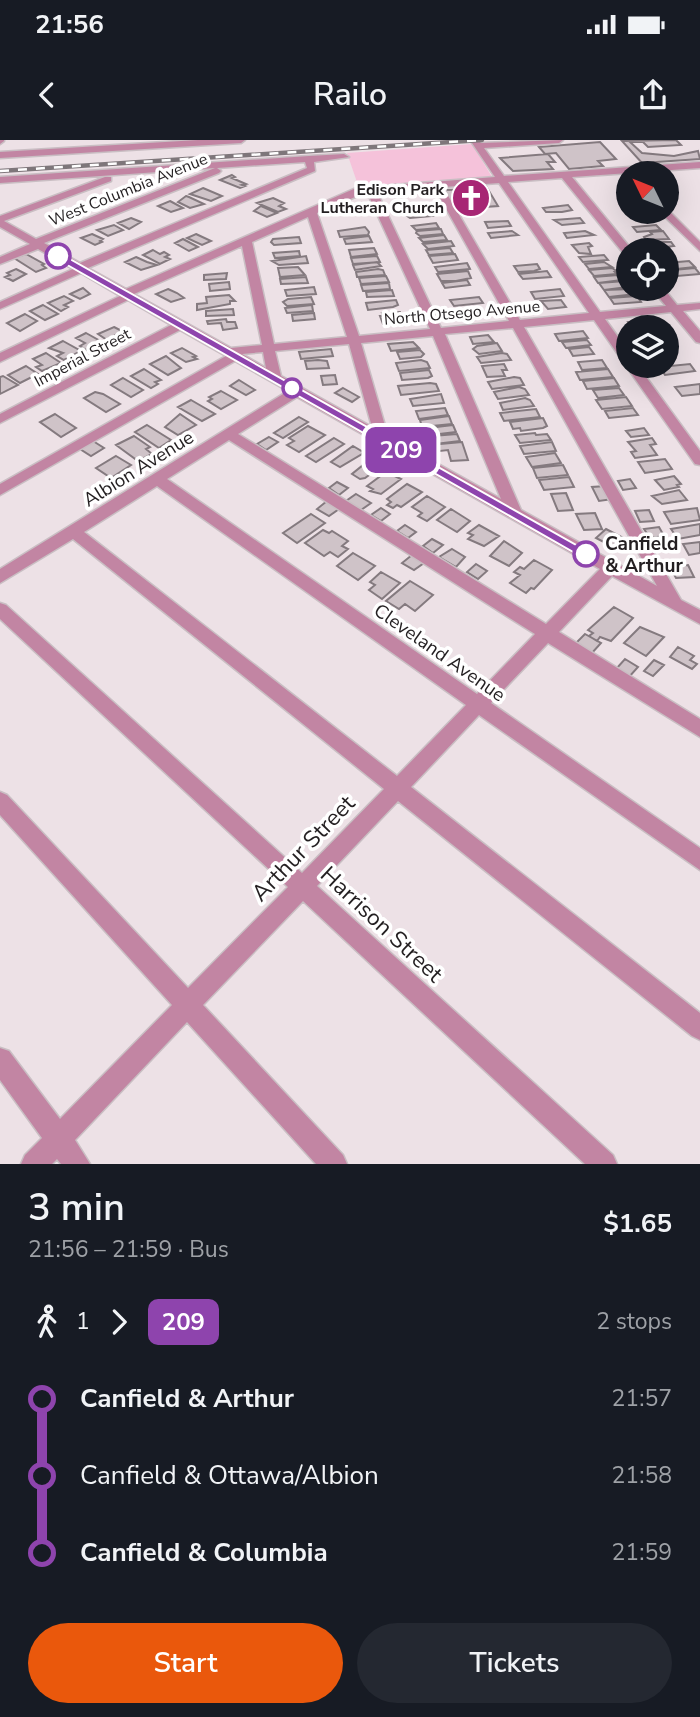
<!DOCTYPE html>
<html lang="en">
<head>
<meta charset="utf-8">
<style>
  :root { --surface:#171b24; --page:#242831; --text:#f1f3f6; --muted:#9ea1a6; --accent:#ea580c }
  body { margin:0; font-family:"Nunito Sans",sans-serif; background:var(--page); color:var(--text); height:100vh; display:flex; flex-direction:column; font-size:26px; white-space:nowrap }
  * { box-sizing:border-box; margin:0 }
  p { font-size:23px; color:var(--muted) }
  .icon { flex:none; width:38px; height:38px; fill:none; stroke:currentColor; stroke-width:2; stroke-linecap:round; stroke-linejoin:round }
  .map { position:relative; height:1024px; overflow:hidden }
  .panel { display:flex; flex-direction:column; background:var(--surface); flex:1 }
  .panel>* { flex:none }
  .badge { padding:0 14px; border-radius:10px; font-size:24px; line-height:46px }
  .needle { width:46px; rotate:313deg }
  .tools { position:absolute; left:616px; top:21px; display:grid; gap:14px }
  .tools a { display:grid; place-items:center; width:63px; height:63px; border-radius:50%; background:var(--surface); box-shadow:0 7px 28px #0002; font-size:35px }
  .map>.badge { position:absolute; translate:-50% -50%; box-shadow:0 0 0 4px #fff }
  .legs { display:flex; align-items:center; gap:10px; height:77px; padding:0 28px; font-size:23px }
  .legs p { margin-inline-start:auto }
  .headline { display:flex; align-items:center; justify-content:space-between; height:119px; padding:0 28px }
  h1 { font-size:38px; font-weight:600; line-height:52px }
  .cta { display:flex; gap:14px; margin-top:auto; padding:14px 28px }
  .cta a { flex:1; height:80px; border-radius:42px; background:var(--accent); color:#fff; font-size:28px; font-weight:600; line-height:80px; text-align:center }
  .cta a+a { background:var(--page); color:var(--text) }
  ul { padding:0 28px; list-style:none }
  li { display:flex; align-items:center; gap:24px; height:77px; font-size:26px }
  li i { display:grid; place-items:center; width:10px; height:100%; margin:0 9px; background:currentColor }
  li i::after { content:''; width:18px; height:18px; margin:-9px; border:5px solid; border-radius:50%; background:var(--surface) }
  li p { margin-inline-start:auto }
  li:first-child i { background:linear-gradient(#0000 50%,currentColor 0) }
  li:last-child i { background:linear-gradient(currentColor 50%,#0000 0) }
  .status { display:flex; justify-content:space-between; align-items:center; height:49px; padding:0 35px; background:var(--surface); direction:ltr }
  .status svg { height:19px; fill:currentColor }
  header { display:flex; justify-content:space-between; align-items:center; height:91px; padding:0 28px; background:var(--surface); font-size:32px; font-weight:600 }
  .map>svg:first-child { display:block }
  .green { fill:#f5c2da }
  .building { fill:#cfc3c8; stroke:#847a7f; stroke-width:2 }
  .lines { fill:none; stroke-linecap:round; stroke-linejoin:round }
  .minor-casing { stroke:#c9bec3; stroke-width:3 }
  .minor { fill:#c285a3; fill-rule:evenodd }
  .rail-casing { stroke:#7e767a; stroke-width:4.5 }
  .rail { stroke:#fff; stroke-width:2.5; stroke-dasharray:9; stroke-linecap:butt }
  .line-1 { fill:#8e44ad; stroke:#fff; stroke-width:2 }
  .stop-1-dot { fill:#fff; stroke:#8e44ad; stroke-width:3.5 }
  .labels { text-anchor:middle; stroke-width:7; stroke-linejoin:round; paint-order:stroke }
  .far-street-label { font-size:16px; fill:#231f21; stroke:#fff }
  .far-poi-label { font-size:16px; font-weight:bold; fill:#231f21; stroke:#fff; text-anchor:end }
  .street-label { font-size:19px; fill:#231f21; stroke:#fff }
  .stop-label { font-size:19px; font-weight:bold; fill:#231f21; stroke:#fff; text-anchor:start }
  .near-street-label { font-size:23px; fill:#231f21; stroke:#fff }
</style>
</head>
<body>
<div class="status"><b>21:56</b><svg viewBox="0 0 49 12"><path d="M0 12V9h3v3zM5 12V6h3v6zM10 12V3h3v9zM15 12V0h3v12zM26 1h20v11H26zM47 4h2v5h-2z"/></svg></div>
<header><svg class="icon" aria-label="back" viewBox="0 0 24 24"><path d="M15 5l-7 7 7 7"/></svg>Railo<svg class="icon" aria-label="share" viewBox="0 0 24 24"><path d="M12 15V3M7 8l5-5 5 5M5 13v7h14v-7"/></svg></header>
<div class="map">
<svg width="700" height="1024" viewBox="0 0 700 1024">
  <rect width="100%" height="100%" fill="#ede1e6"/>
  <path class="green" d="M472 4 492 37 359 48 347 13Z"/>
  <path class="building" d="M676 0 681 5 648 7 643 2H630L642 13 674 16 698 11 700 19 642 23 622 1Z
    M600 2 616 19 598 21 603 26 569 29 556 13 545 14 539 7Z
    M548 14 555 22H547L553 29 513 31 500 18Z
    M232 35 235 37 232 38 246 44 242 45 245 46 240 48 220 40Z
    M486 46 498 66 455 69 444 50 482 49 481 47Z
    M203 48 222 56 211 61 190 54Z
    M186 56 189 57 204 64 190 68 178 62Z
    M273 58 284 63 279 66 286 69 278 72 257 63Z
    M170 61 183 68 171 72 158 66Z
    M568 65 572 70 562 72H546L543 68Z
    M261 66 277 73 267 77 254 71Z
    M430 71 433 76 410 78 404 74Z
    M131 78 141 82 129 89 118 83Z
    M580 78 584 83 562 85 554 80Z
    M508 81 511 86 488 88 485 82Z
    M436 83 439 88 416 90 412 86Z
    M114 85 123 90 108 96 97 90Z
    M656 85 661 90 637 92 633 87Z
    M365 87 369 92 368 95 340 97 338 91Z
    M441 89 443 94 420 96 416 93 417 91Z
    M512 91 518 95 491 98 488 93Z
    M585 91 594 95 567 98 564 93Z
    M663 91 669 99 646 100 644 97 652 94 650 92Z
    M92 94 103 99 100 101 102 102 95 105 81 98Z
    M196 94 211 101 202 105 187 98Z
    M444 95 447 100 423 102 419 98Z
    M369 96 372 102 346 104 344 99Z
    M299 97 301 103 274 105 271 102 273 99Z
    M183 99 198 107 189 111 175 103Z
    M451 101 454 106 428 109 423 104Z
    M641 102H671L674 106 649 109Z
    M589 103 592 106 588 107 591 114 579 113 572 105Z
    M374 108 377 114 351 117 349 110Z
    M450 108 453 113 429 115 426 110Z
    M153 110 160 114 164 112 169 115 165 117 170 119 160 124 143 115Z
    M299 111 300 116 275 118 273 113Z
    M26 114 44 124 42 125 46 128 36 132 14 118Z
    M455 114 458 120 433 123 429 116Z
    M604 115 608 120 583 122 579 117Z
    M306 116 308 123 279 125 272 121Z
    M377 116 380 122 353 124 351 118Z
    M136 117 147 122 157 125 141 130 125 122Z
    M689 121 695 127 667 130V123Z
    M377 122 381 126 355 130 353 125Z
    M604 122 612 127 589 129 585 124Z
    M467 123 470 129 438 132 435 127Z
    M537 124 540 129 534 131 518 132 514 126Z
    M298 127 305 135 280 137 278 128Z
    M612 128 618 132H615L617 134 594 136 589 130Z
    M695 128 700 134 677 136 673 130Z
    M16 129 26 134 13 141 5 137 10 135 7 133Z
    M378 129 383 130 385 135 357 137 356 132Z
    M468 131 471 138 456 141H441L437 134Z
    M547 131 551 137 523 139 519 134Z
    M227 133 226 139 204 140V135Z
    M618 135 622 140 598 143 594 137Z
    M386 136 389 142 361 144 359 138Z
    M306 137 308 143 281 144 280 139Z
    M467 140 470 145 445 148 442 143Z
    M625 141 628 147 604 150 599 143Z
    M229 142 230 149 210 151 209 144Z
    M389 143 390 149 363 151 361 145Z
    M314 147 316 154 287 156 285 150Z
    M83 148 90 154 80 159 70 154Z
    M168 149 177 153 184 158 171 162 156 154Z
    M560 149 564 156 535 159 531 152Z
    M631 149 636 154 609 157 604 150Z
    M392 150 394 156 367 157 366 152Z
    M229 155 235 161H230V164L197 170V164L207 163 206 157Z
    M64 156 73 161 64 165 68 167 61 171 48 163Z
    M637 156 641 162 614 164 610 158Z
    M311 157 314 164 287 166 283 162 288 159Z
    M479 157 483 163 454 166 450 160Z
    M396 160 398 165 393 167 368 170 366 163Z
    M561 160 566 167 548 169 541 161Z
    M43 165 58 174 45 180 30 171Z
    M312 165 313 171 287 173 285 168Z
    M481 168 484 175 458 177 455 171Z
    M233 169 234 175 206 176V171Z
    M400 172 404 182 383 184 380 176H383L382 173Z
    M314 173 315 179 293 181 292 175Z
    M25 174 37 181 20 191 7 183Z
    M226 179 227 182H235L237 188 223 190 221 183 208 184 207 181Z
    M656 179 661 186 631 187 628 182Z
    M114 187 122 191 107 200 98 194Z
    M583 191 588 198 559 201 555 194Z
    M86 193 102 202 86 210 80 206 85 203 76 198Z
    M488 195 494 202 473 204 470 197Z
    M587 200 591 205 566 208 562 202Z
    M63 201 81 211 64 220 57 216 63 213 49 208Z
    M413 202 419 208 391 211 388 204Z
    M497 203 502 211 479 214 473 209 477 206Z
    M589 207 594 214 573 216 569 209Z
    M182 208 196 216 193 217 197 219 186 222 171 213Z
    M331 209 333 216 301 219 299 212Z
    M420 210 424 214 421 217 400 219 397 212Z
    M46 213 61 223 42 231 36 227 42 225 33 219Z
    M502 213 507 214 511 220 481 223 477 217Z
    M166 216 181 228 168 235 150 224Z
    M318 220 327 221 329 228 307 229 305 221Z
    M421 220 427 222 430 228 399 231 396 223Z
    M602 220 607 228 582 230 578 222Z
    M504 224 507 230H502L505 236 487 237 482 226Z
    M690 224 695 231 665 235 660 227Z
    M26 226 38 234 20 243 8 235Z
    M144 229 161 240 155 242 158 244 151 248 131 236Z
    M608 229 613 237 580 240 576 232Z
    M429 230 432 236 428 238 402 240 400 233Z
    M335 235 337 244 323 245 321 236Z
    M3 236 18 245 0 254V237Z
    M514 237 520 238 524 245 492 249 488 242Z
    M123 238 143 250 131 257 111 245Z
    M614 238 619 246 587 249 583 241Z
    M239 240 255 250 246 255 230 246Z
    M430 243 436 244 439 251 401 255 398 246Z
    M700 244V254L682 256 675 247Z
    M519 247 525 249 529 255 498 259 494 252Z
    M343 248 359 257 352 262 335 253Z
    M619 248 624 255 598 258 593 250Z
    M221 251 237 260 221 269 208 261 212 259 209 257Z
    M95 252 103 254 120 264 106 272 84 258Z
    M441 254 444 263 413 266 410 259Z
    M626 257 632 266 602 269 596 260Z
    M525 258 530 260 534 266 503 270 500 263Z
    M191 260 215 274 202 281 178 267Z
    M445 268 448 275 419 279 416 271Z
    M633 268 638 275 609 278 605 271Z
    M536 269 540 277 504 281 500 273Z
    M55 274 76 288 61 297 40 282Z
    M180 274 196 285 178 295 165 287Z
    M449 276 452 284 422 287 420 280Z
    M299 277 308 282 283 298 274 293Z
    M543 278 547 286 543 288 521 291 520 288 513 289 510 282Z
    M147 285 171 300 159 308 135 292Z
    M453 285 456 292 431 295 428 288Z
    M308 286 325 295 299 312 287 305 294 301 289 298Z
    M644 288 649 295 631 297 626 291Z
    M535 293 536 295 547 294 551 300 520 303 515 295Z
    M457 294 460 301 435 304 432 296Z
    M134 296 150 307 146 309 152 314 138 321 116 305Z
    M269 297 278 302 266 310 257 304Z
    M334 298 344 304 316 322 306 316Z
    M652 298 656 304 650 305 657 315 635 318 631 312 636 311 628 302Z
    M93 301 104 308 91 316 80 309Z
    M462 302 468 320 451 321 448 310 431 312 429 305Z
    M552 302 556 311 524 314 520 306Z
    M353 306 363 312 362 314 340 327 331 322Z
    M555 313 561 323 532 327 526 317Z
    M116 316 131 325 111 338 96 328Z
    M665 319 672 329 645 333 638 322Z
    M368 321 380 327 365 338 360 339 352 334Z
    M563 325 568 335 537 338 533 328Z
    M386 332 401 339 381 354 370 351 373 349 367 346Z
    M674 336 681 344 677 345 679 347 664 350 655 340Z
    M569 337 574 347 544 350 539 340Z
    M630 339 636 348 623 350 618 341Z
    M337 342 348 348 339 355 329 348Z
    M407 344 422 352 401 367 397 365 393 368 387 365 391 362 387 359Z
    M606 346 613 359 599 361 592 347Z
    M679 350 687 360 662 364 652 356Z
    M566 353 573 370 558 371 551 354Z
    M356 354 371 363 361 370 346 361Z
    M427 356 445 367 427 381 418 376 422 373 412 367Z
    M327 361 339 369 329 376 317 369Z
    M381 368 390 374 381 381 371 375Z
    M697 368 700 380 671 384 664 372Z
    M451 369 470 381 457 392 437 380Z
    M649 370 654 381 640 382 635 371Z
    M595 373 602 389 584 390 576 374Z
    M311 374 325 383 297 403 283 393Z
    M700 384V395L678 399 671 389Z
    M405 385 416 392 408 398 397 391Z
    M479 385 499 396 484 406 468 399 473 395 468 393Z
    M659 387 664 396 650 398 644 389Z
    M606 389 631 402 621 411 596 398Z
    M323 390 329 393 332 391 348 401 342 406 348 409 338 417 330 412 324 416 305 403Z
    M432 399 443 405 433 413 423 406Z
    M504 401 522 413 509 426 490 416Z
    M700 402V413L689 415 683 404Z
    M452 409 465 417 456 427 439 417Z
    M353 413 375 426 358 440 337 426Z
    M412 415 424 423 414 430 402 423Z
    M534 420 552 430 534 449 531 448 526 453 510 443 520 435 514 432 520 427 524 429Z
    M476 424 487 431 478 439 467 432Z
    M688 425 694 437 676 438 670 427Z
    M381 432 400 443 382 459 369 450 375 445 370 442Z
    M410 441 433 455 415 471 405 464 399 469 386 461Z
    M614 467 633 478 611 501 600 497 597 501 589 496 593 493 588 490Z
    M640 487 664 497 646 516 624 503Z
    M585 494 601 503 592 513 576 503Z
    M678 507 694 516 690 520 697 524 692 529 670 517Z
    M625 519 638 527 629 537 616 529Z
    M654 520 664 525 653 536 644 531Z"/>
  <g class="lines">
    <defs>
      <path id="minor" d="M0 0H4V1L0 4Z
        M198 0H245L241 3 0 18V12Z
        M470 0H478L481 3 563 0 559 3 484 8 504 36 700 22V28L572 37 632 110H628V115L624 114 562 38 508 42 600 172 666 166 652 149H664L677 165 700 163V169L683 171 700 191V203L696 202 671 172 605 179 628 211V226H638L700 311V325L695 324 626 226 627 224 624 223 594 180 524 187 681 460 700 470V484L612 436 559 492 700 579V597L548 503 491 563 700 708V730L479 575 411 647 700 873V900L692 896 398 661 317 746 613 1015 617 1024H585L303 761 203 865 343 1015 347 1024H316L187 882 75 1000 90 1024H61L57 1019 52 1024H21L25 1015 42 998 0 940V908L9 911 60 979 172 865 0 675V652L7 655 188 848 288 747 0 479V463L6 465 302 733 384 649 73 399 0 443V429L288 251 235 221 0 355V344L226 216 180 190 0 283V274L171 185 128 160 0 222V213L120 156 81 133 0 169V162L73 129 38 109 0 124V117L30 104 0 87V76L105 37H111V41L4 81 36 99 215 28 0 43V37L309 16 344 14 349 17 314 22 315 31 88 128 126 149 356 48 495 37ZM305 22 307 28 80 123 44 103 219 33 221 31 217 28ZM499 43 589 173 520 180 443 47ZM434 47 509 181 441 188 377 52ZM367 52 430 189 359 196 317 73ZM308 77 347 197 274 204 252 102ZM242 106 262 205 231 208 134 154ZM513 188 657 446 521 370 445 194ZM433 196 501 359 388 296 361 203ZM349 204 372 287 281 236 275 211ZM263 212 266 228 242 214ZM297 257 600 429 546 484 238 294ZM229 300 535 494 477 554 167 339ZM157 346 466 565 397 636 84 392Z
        M667 69 700 102V111L662 74 661 72H667Z"/>
    </defs>
    <use href="#minor" class="minor-casing"/>
    <use href="#minor" class="minor"/>
    <defs>
      <path id="rail" d="M0 31 482 0"/>
    </defs>
    <use href="#rail" class="rail-casing"/>
    <use href="#rail" class="rail"/>
  </g>
  <path class="line-1" d="M55 114H61L592 414 591 417H582L55 118Z"/>
  <defs>
    <symbol id="church-disc" viewBox="-11 -11 22 22"><circle r="9.5" fill="#a72674" stroke="#fff"/><path d="M-1.2-6h2.4v3.5h3.3v2.4h-3.3V6h-2.4V-.1h-3.3v-2.4h3.3Z" fill="#fff"/></symbol>
  </defs>
  <g fill-rule="evenodd">
    <use href="#church-disc" x="449" y="36" width="44" height="44"/>
  </g>
  <g class="stop-1-dot">
    <circle cx="58" cy="116" r="12"/>
    <circle cx="292" cy="248" r="9"/>
    <circle cx="586" cy="414" r="12"/>
  </g>
  <g class="labels">
    <g class="far-street-label">
      <text transform="translate(128 49) rotate(-22)" y="6">West Columbia Avenue</text>
      <text transform="translate(462 172) rotate(-5)" y="6">North Otsego Avenue</text>
      <text transform="translate(82 217) rotate(-28)" y="6">Imperial Street</text>
    </g>
    <g class="far-poi-label">
      <text x="444" y="55">Edison Park<tspan x="444" dy="18">Lutheran Church</tspan></text>
    </g>
    <g class="street-label">
      <text transform="translate(138 328) rotate(-32)" y="7">Albion Avenue</text>
      <text transform="translate(440 512) rotate(35)" y="7">Cleveland Avenue</text>
    </g>
    <g class="stop-label">
      <text x="605" y="410">Canfield<tspan x="605" dy="22">&amp; Arthur</tspan></text>
    </g>
    <g class="near-street-label">
      <text transform="translate(303 708) rotate(-46)" y="8">Arthur Street</text>
      <text transform="translate(382 784) rotate(43)" y="8">Harrison Street</text>
    </g>
  </g>
</svg>
<div class="tools">
<a><svg class="needle" viewBox="-14 -14 28 28"><path d="M0-13l5 13h-10z" fill="#e53935"/><path d="M0 13l5-13h-10z" fill="#9ea1a6"/></svg></a>
<a><svg class="icon" aria-label="locate" viewBox="0 0 24 24"><circle cx="12" cy="12" r="6"/><path d="M12 2v4M12 18v4M2 12h4M18 12h4"/></svg></a>
<a><svg class="icon" aria-label="layers" viewBox="0 0 24 24"><path d="M12 4l9 5-9 5-9-5zM3 14l9 5 9-5"/></svg></a>
</div>
<b class="badge" style="left:401px;top:310px;background:#8e44ad;color:#fff">209</b>
</div>
<section class="panel">
<div class="headline"><div><h1>3 min</h1><p>21:56 – 21:59 · Bus</p></div><b>$1.65</b></div>
<div class="legs"><svg class="icon" aria-label="walk" viewBox="0 0 24 24"><circle cx="13" cy="4" r="2"/><path d="M13 8l-2 6 4 7M11 14l-3 7M7 12l3-4h3l4 4"/></svg>1<svg class="icon" aria-label="forward" viewBox="0 0 24 24"><path d="M9 5l7 7-7 7"/></svg><b class="badge" style="background:#8e44ad;color:#fff">209</b><p>2 stops</p></div>
<ul>
<li><i style="color:#8e44ad"></i><b>Canfield &amp; Arthur</b><p>21:57</p></li>
<li><i style="color:#8e44ad"></i><span>Canfield &amp; Ottawa/Albion</span><p>21:58</p></li>
<li><i style="color:#8e44ad"></i><b>Canfield &amp; Columbia</b><p>21:59</p></li>
</ul>
<div class="cta"><a>Start</a><a>Tickets</a></div>
</section>
</body>
</html>
